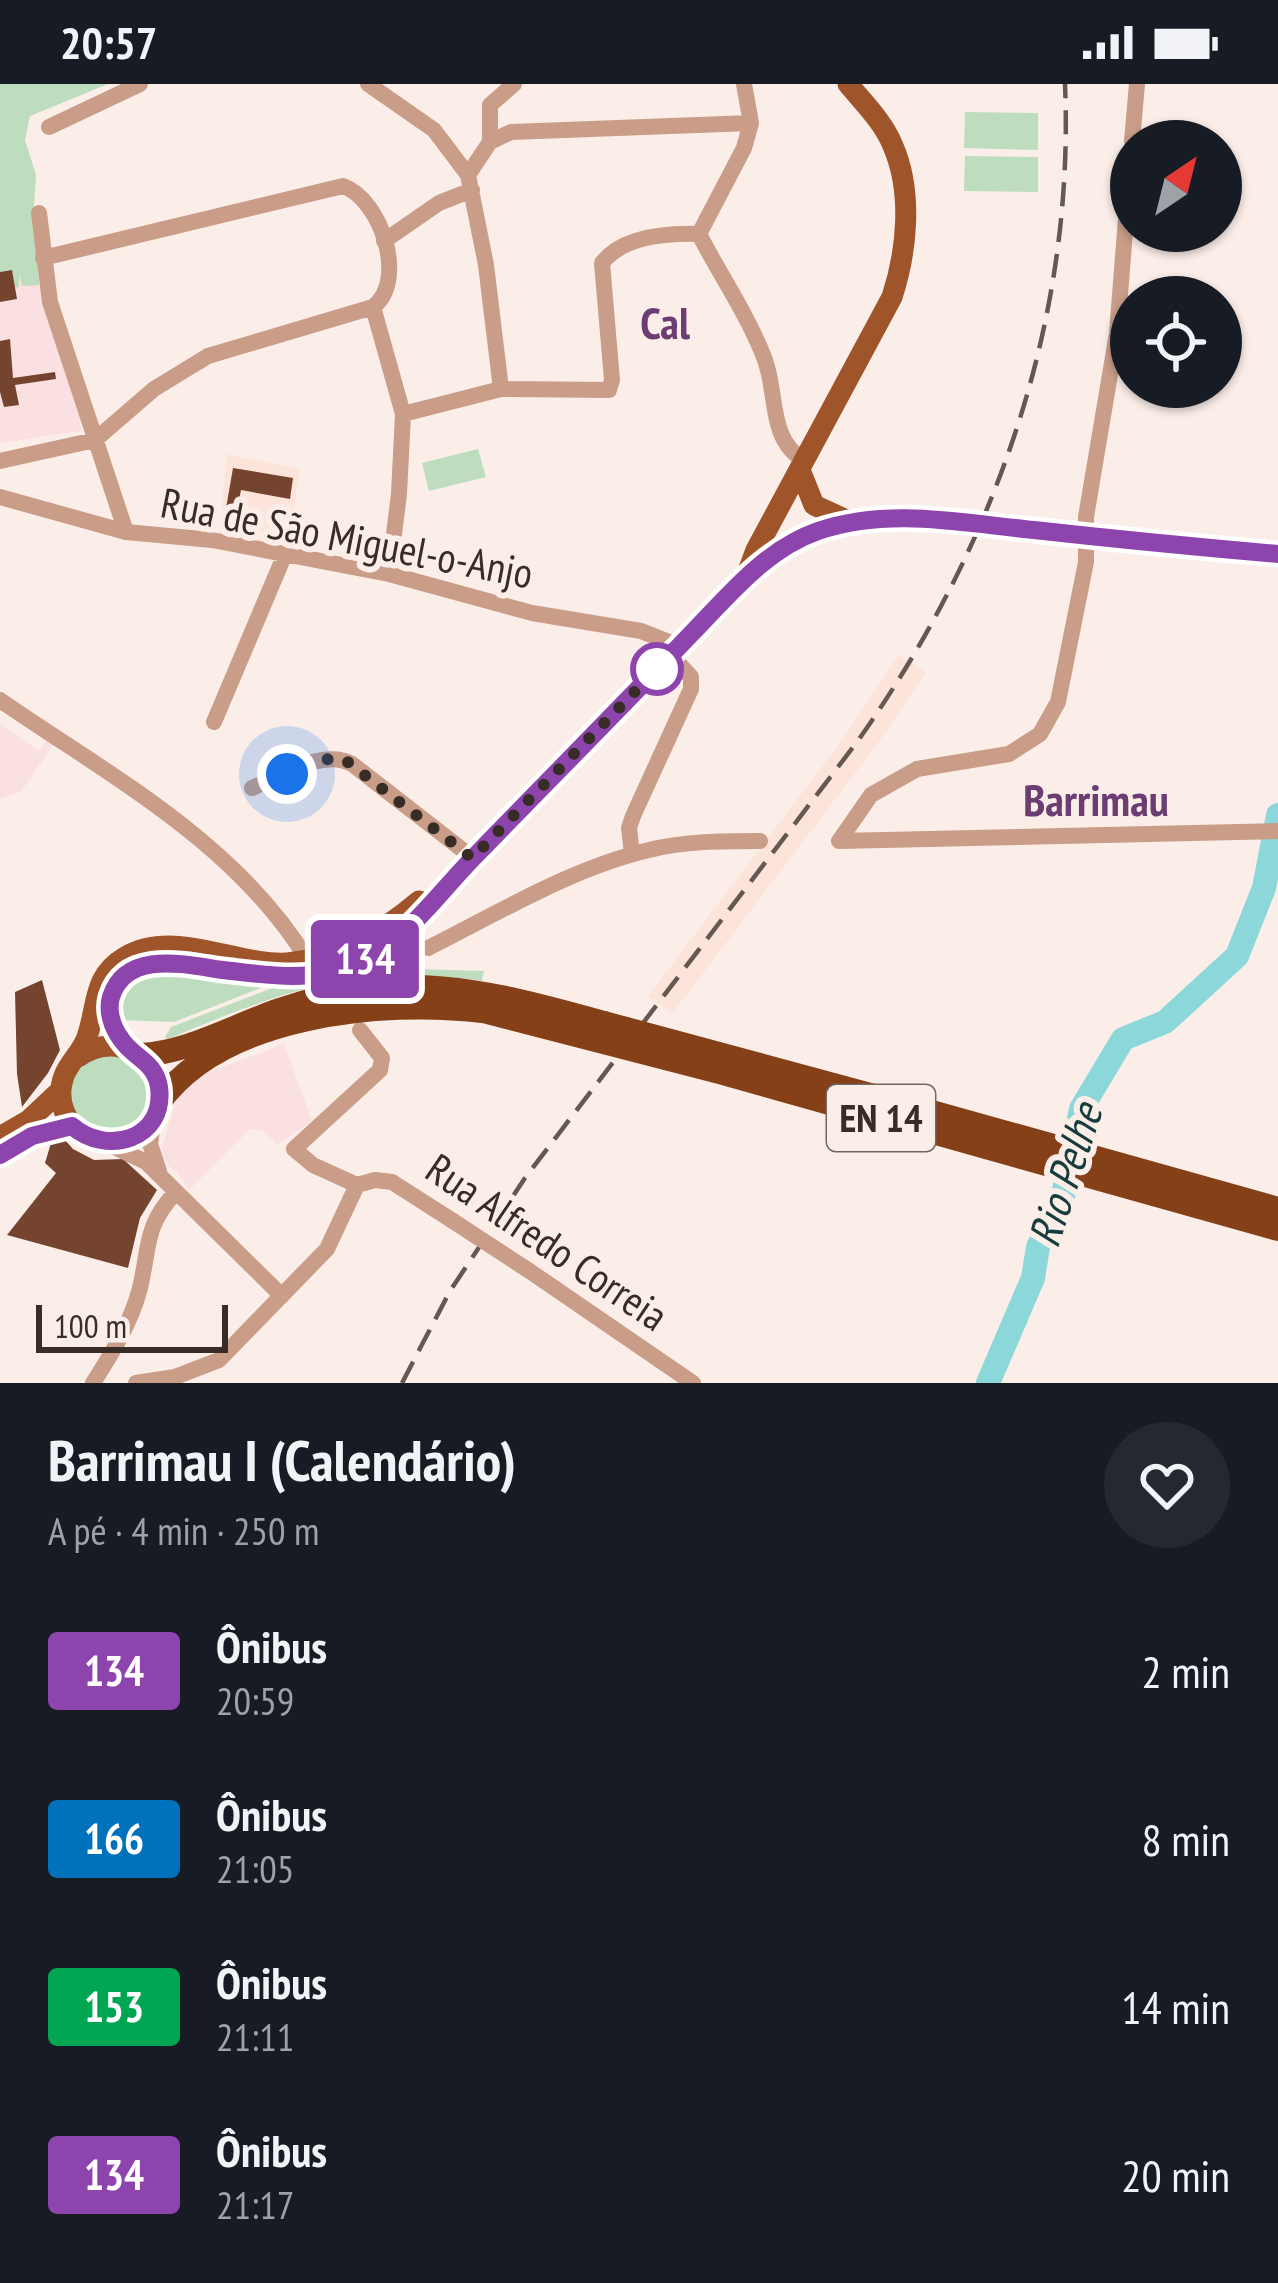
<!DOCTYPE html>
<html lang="pt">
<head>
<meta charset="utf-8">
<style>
  :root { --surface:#171b24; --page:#242831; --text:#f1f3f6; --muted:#9ea1a6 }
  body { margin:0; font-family:"PT Sans Narrow",sans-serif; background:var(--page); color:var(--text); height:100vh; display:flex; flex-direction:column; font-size:45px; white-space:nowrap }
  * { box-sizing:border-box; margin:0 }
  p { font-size:39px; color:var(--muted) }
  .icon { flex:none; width:66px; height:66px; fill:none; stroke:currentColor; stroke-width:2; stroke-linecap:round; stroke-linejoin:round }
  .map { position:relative; height:1299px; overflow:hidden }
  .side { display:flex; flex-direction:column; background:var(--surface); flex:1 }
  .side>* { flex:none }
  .badge { padding:0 24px; border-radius:9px; font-size:42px; line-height:78px }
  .needle { width:78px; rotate:35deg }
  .fabs { position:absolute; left:1110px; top:36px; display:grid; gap:24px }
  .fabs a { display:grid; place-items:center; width:132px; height:132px; border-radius:50%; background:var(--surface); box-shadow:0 3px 9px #0004; font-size:60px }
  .scale { position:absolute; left:36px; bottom:30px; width:192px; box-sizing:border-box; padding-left:12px; border:6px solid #382c27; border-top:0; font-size:33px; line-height:42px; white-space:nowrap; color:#382c27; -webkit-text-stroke:9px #fbeee9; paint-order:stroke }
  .you { position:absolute; width:60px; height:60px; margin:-30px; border:9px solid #fff; border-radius:50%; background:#1a73e8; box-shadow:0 0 0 18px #1a73e833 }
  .map>.badge { position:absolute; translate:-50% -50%; box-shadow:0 0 0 6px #fff }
  .round { display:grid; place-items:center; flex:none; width:126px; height:126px; border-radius:63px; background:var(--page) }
  .head { display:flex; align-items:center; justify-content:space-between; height:204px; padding:0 48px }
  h1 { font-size:57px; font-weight:800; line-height:90px }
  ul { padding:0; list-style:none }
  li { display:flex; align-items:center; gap:36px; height:168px; padding:0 48px }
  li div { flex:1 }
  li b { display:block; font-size:45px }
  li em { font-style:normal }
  li .badge { min-width:132px; font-weight:700; text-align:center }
  .status { display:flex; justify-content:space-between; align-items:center; height:84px; padding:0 60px; background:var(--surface); direction:ltr }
  .status svg { height:33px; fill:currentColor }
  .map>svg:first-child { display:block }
  .commercial { fill:#fbe0e1 }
  .built { fill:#fce4da }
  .green { fill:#bedcbe }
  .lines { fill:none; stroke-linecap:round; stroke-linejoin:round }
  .river { stroke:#8cd7da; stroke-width:24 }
  .building { fill:#75442f }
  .minor { stroke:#c99d88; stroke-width:16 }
  .major { stroke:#9f542a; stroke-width:21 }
  .highway { stroke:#854018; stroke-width:24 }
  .rail { stroke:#655853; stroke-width:4.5; stroke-dasharray:24 12; stroke-linecap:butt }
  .minor-bridge { stroke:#c99d88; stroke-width:16 }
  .major-bridge { stroke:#9f542a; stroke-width:21 }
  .highway-bridge { stroke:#854018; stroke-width:24 }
  .line-casing { stroke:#fff; stroke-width:27 }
  .line { stroke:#8e44ad; stroke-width:18 }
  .walk { stroke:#382c27; stroke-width:12; stroke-dasharray:0 21.6 }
  .stop-dot { fill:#fff; stroke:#8e44ad; stroke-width:6 }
  .labels { text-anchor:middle; stroke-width:12; stroke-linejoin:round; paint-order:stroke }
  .shield { fill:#fbeee9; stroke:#726661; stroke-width:3 }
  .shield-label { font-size:39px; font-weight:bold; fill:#382c27 }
  .street-label { font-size:42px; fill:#382c27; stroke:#fbeee9 }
  .neighbourhood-label { font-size:45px; font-weight:bold; fill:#6b3d73; stroke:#fbeee9 }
  .water-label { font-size:45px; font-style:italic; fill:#173c3d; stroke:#fbeee9 }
</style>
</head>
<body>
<div class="status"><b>20:57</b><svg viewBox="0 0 49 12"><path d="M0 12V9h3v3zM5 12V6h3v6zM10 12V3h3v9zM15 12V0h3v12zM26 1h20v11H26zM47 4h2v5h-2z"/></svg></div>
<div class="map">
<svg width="1278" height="1299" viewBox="0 0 1278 1299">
  <rect width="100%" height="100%" fill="#fbeee9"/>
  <path class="commercial" d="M38 177 80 330 81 347 0 359V185Z
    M0 640 39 667 47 656 53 661 21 708 0 715Z
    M284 960 312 1037 277 1061 263 1047 250 1045 189 1106 176 1087 167 1081 161 1065 176 1017 188 1002 209 988Z"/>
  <path class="built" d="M227 370 300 385 288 464 219 450Z
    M899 571 926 588 881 655 672 930 648 912 840 659Z"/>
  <path class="green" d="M0 0H108L30 32 25 56 36 91 34 121 39 201 22 202 19 190V203L15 204 12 187 0 188Z
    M965 28 1038 29V66L964 64Z
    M965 72 1038 73V108L964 107Z
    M478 365 486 393 429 407 422 379Z
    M379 876 384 884 484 887 482 897C356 879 280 908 168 955L165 953 171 943 272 904Z
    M178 889 268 901 174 938 120 936V911L144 890Z
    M70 1010a40 40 0 1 1 80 0a40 40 0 1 1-80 0Z"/>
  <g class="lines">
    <path class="river" d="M988 1299 1033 1194 1038 1163 1062 1116 1081 1025 1123 955 1165 938 1237 872 1264 804 1278 731"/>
  </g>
  <path class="building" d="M12 186 17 215 0 218V188Z
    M10 255 13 294 55 288 56 295 15 301 19 321 4 323 0 308V257Z
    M233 384 293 394 290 415 241 406 236 432 225 430Z
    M42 896 60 966 48 989 22 1023 17 990 15 908Z
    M65 1056 73 1065 94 1076 123 1075 157 1106 140 1134 128 1184 7 1151 56 1089 45 1079 51 1059Z"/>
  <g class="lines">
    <path class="minor" d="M368 0 434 46 468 91 486 181 501 305
      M744 0 751 39 744 64 699 150C720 191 749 233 765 276 778 312 768 356 805 377
      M49 43 140 0
      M1132 57 1137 0
      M490 58V21L514 0
      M468 91 490 58 511 48 751 39
      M39 129 50 218 126 448
      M384 157 439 119 472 106
      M373 223 403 330 399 410 389 490
      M403 330 501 305 609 306 612 296 602 179C623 152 667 149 699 150
      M0 377 95 356 154 305 208 272 373 223C408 197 381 115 343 102L43 174
      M0 413 126 448 212 456 389 490 532 529 641 547 679 562
      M0 616C110 692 235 758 307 875
      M214 638 285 470
      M252 704C281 692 323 664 352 680L473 774
      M839 757 871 711 917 685 1009 670 1040 650 1058 618 1086 478V433L1117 249 1131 71
      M839 757 1278 747
      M632 770 629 744 633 732 691 605V593L671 571
      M428 864C498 829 572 784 649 766 685 757 723 757 760 757
      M360 946 382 974 380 986 294 1065 313 1081 357 1101 375 1096 392 1098 453 1137
      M154 1033 150 1060 159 1087
      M108 1060 146 1078 282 1212
      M528 1186 693 1299
      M93 1299C112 1269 131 1239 140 1204 150 1162 144 1142 176 1108
      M136 1299 175 1293 219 1276 327 1165 357 1101"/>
    <path class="major" d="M800 386 814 421 853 439
      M1033 446 1278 470
      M746 493 756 466 892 213C907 167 913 108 893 62 884 39 864 19 848 0
      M127 964C114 947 104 926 114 905 139 857 243 891 287 893 308 895 329 890 349 883 408 860 442 805 484 762 571 673 658 583 746 494 810 438 871 429 954 437
      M78 973C141 931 193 1022 133 1054 120 1061 103 1061 89 1054 66 1043 55 1016 64 992 69 978 82 968 87 953 98 922 92 892 125 873 174 844 236 882 287 879 338 875 381 849 419 817
      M0 1053 29 1036 61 1006
      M0 1071 32 1052 72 1042"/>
    <path class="highway" d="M140 971C188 969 235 941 280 926 401 884 485 906 604 939
      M889 1016 1278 1125
      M158 1020C221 930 383 915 483 927"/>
    <path class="rail" d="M402 1299 450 1207 525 1094 857 658C994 465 1075 239 1065 0"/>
    <path class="minor-bridge" d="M453 1137 528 1186"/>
    <path class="major-bridge" d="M954 437 1033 446"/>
    <path class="highway-bridge" d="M483 927 719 988 1278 1145
      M604 939 889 1016"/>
  </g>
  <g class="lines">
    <defs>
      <path id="line" d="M0 1071 32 1052 72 1042C106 1072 166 1056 159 1003 155 977 133 974 121 955 112 943 107 927 111 913 126 865 187 881 223 886 267 891 307 898 349 883 405 861 436 811 477 770 549 696 621 623 692 549 729 511 766 465 818 447 889 423 962 439 1034 446 1115 455 1197 463 1278 470"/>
    </defs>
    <use href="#line" class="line-casing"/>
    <use href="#line" class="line"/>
    <path class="walk" d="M287 690 331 674 345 676 472 774 657 585"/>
  </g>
  <circle class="stop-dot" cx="657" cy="585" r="24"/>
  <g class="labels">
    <rect class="shield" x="827" y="1001" width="108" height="66" rx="9"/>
    <g class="shield-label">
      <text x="881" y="1048">EN 14</text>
    </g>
    <g class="street-label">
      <text transform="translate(347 454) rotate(11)" y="15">Rua de São Miguel-o-Anjo</text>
      <text transform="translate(547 1158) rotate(34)" y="15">Rua Alfredo Correia</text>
    </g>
    <g class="neighbourhood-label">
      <text x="665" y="255">Cal</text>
      <text x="1096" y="732">Barrimau</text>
    </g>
    <g class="water-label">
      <text transform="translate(1065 1091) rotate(-72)" y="16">Rio Pelhe</text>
    </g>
  </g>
</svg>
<div class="fabs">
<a><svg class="needle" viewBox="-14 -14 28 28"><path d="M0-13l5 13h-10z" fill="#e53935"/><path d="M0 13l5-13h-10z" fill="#9ea1a6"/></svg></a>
<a><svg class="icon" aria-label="locate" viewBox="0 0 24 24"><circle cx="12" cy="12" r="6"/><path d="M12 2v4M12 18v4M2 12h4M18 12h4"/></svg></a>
</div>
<div class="scale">100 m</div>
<div class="you" style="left:287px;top:690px"></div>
<b class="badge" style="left:365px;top:875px;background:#8e44ad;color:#fff">134</b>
</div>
<section class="side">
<div class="head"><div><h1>Barrimau I (Calendário)</h1><p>A pé · 4 min · 250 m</p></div><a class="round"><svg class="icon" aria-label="heart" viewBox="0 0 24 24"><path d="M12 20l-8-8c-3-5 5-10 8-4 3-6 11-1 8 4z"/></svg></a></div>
<ul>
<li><span class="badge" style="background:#8e44ad;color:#fff">134</span><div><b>Ônibus</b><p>20:59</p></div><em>2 min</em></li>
<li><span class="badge" style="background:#0072bc;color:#fff">166</span><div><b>Ônibus</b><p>21:05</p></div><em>8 min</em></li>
<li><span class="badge" style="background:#00a651;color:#fff">153</span><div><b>Ônibus</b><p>21:11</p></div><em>14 min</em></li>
<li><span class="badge" style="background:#8e44ad;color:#fff">134</span><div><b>Ônibus</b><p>21:17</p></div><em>20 min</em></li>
</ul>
</section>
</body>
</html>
